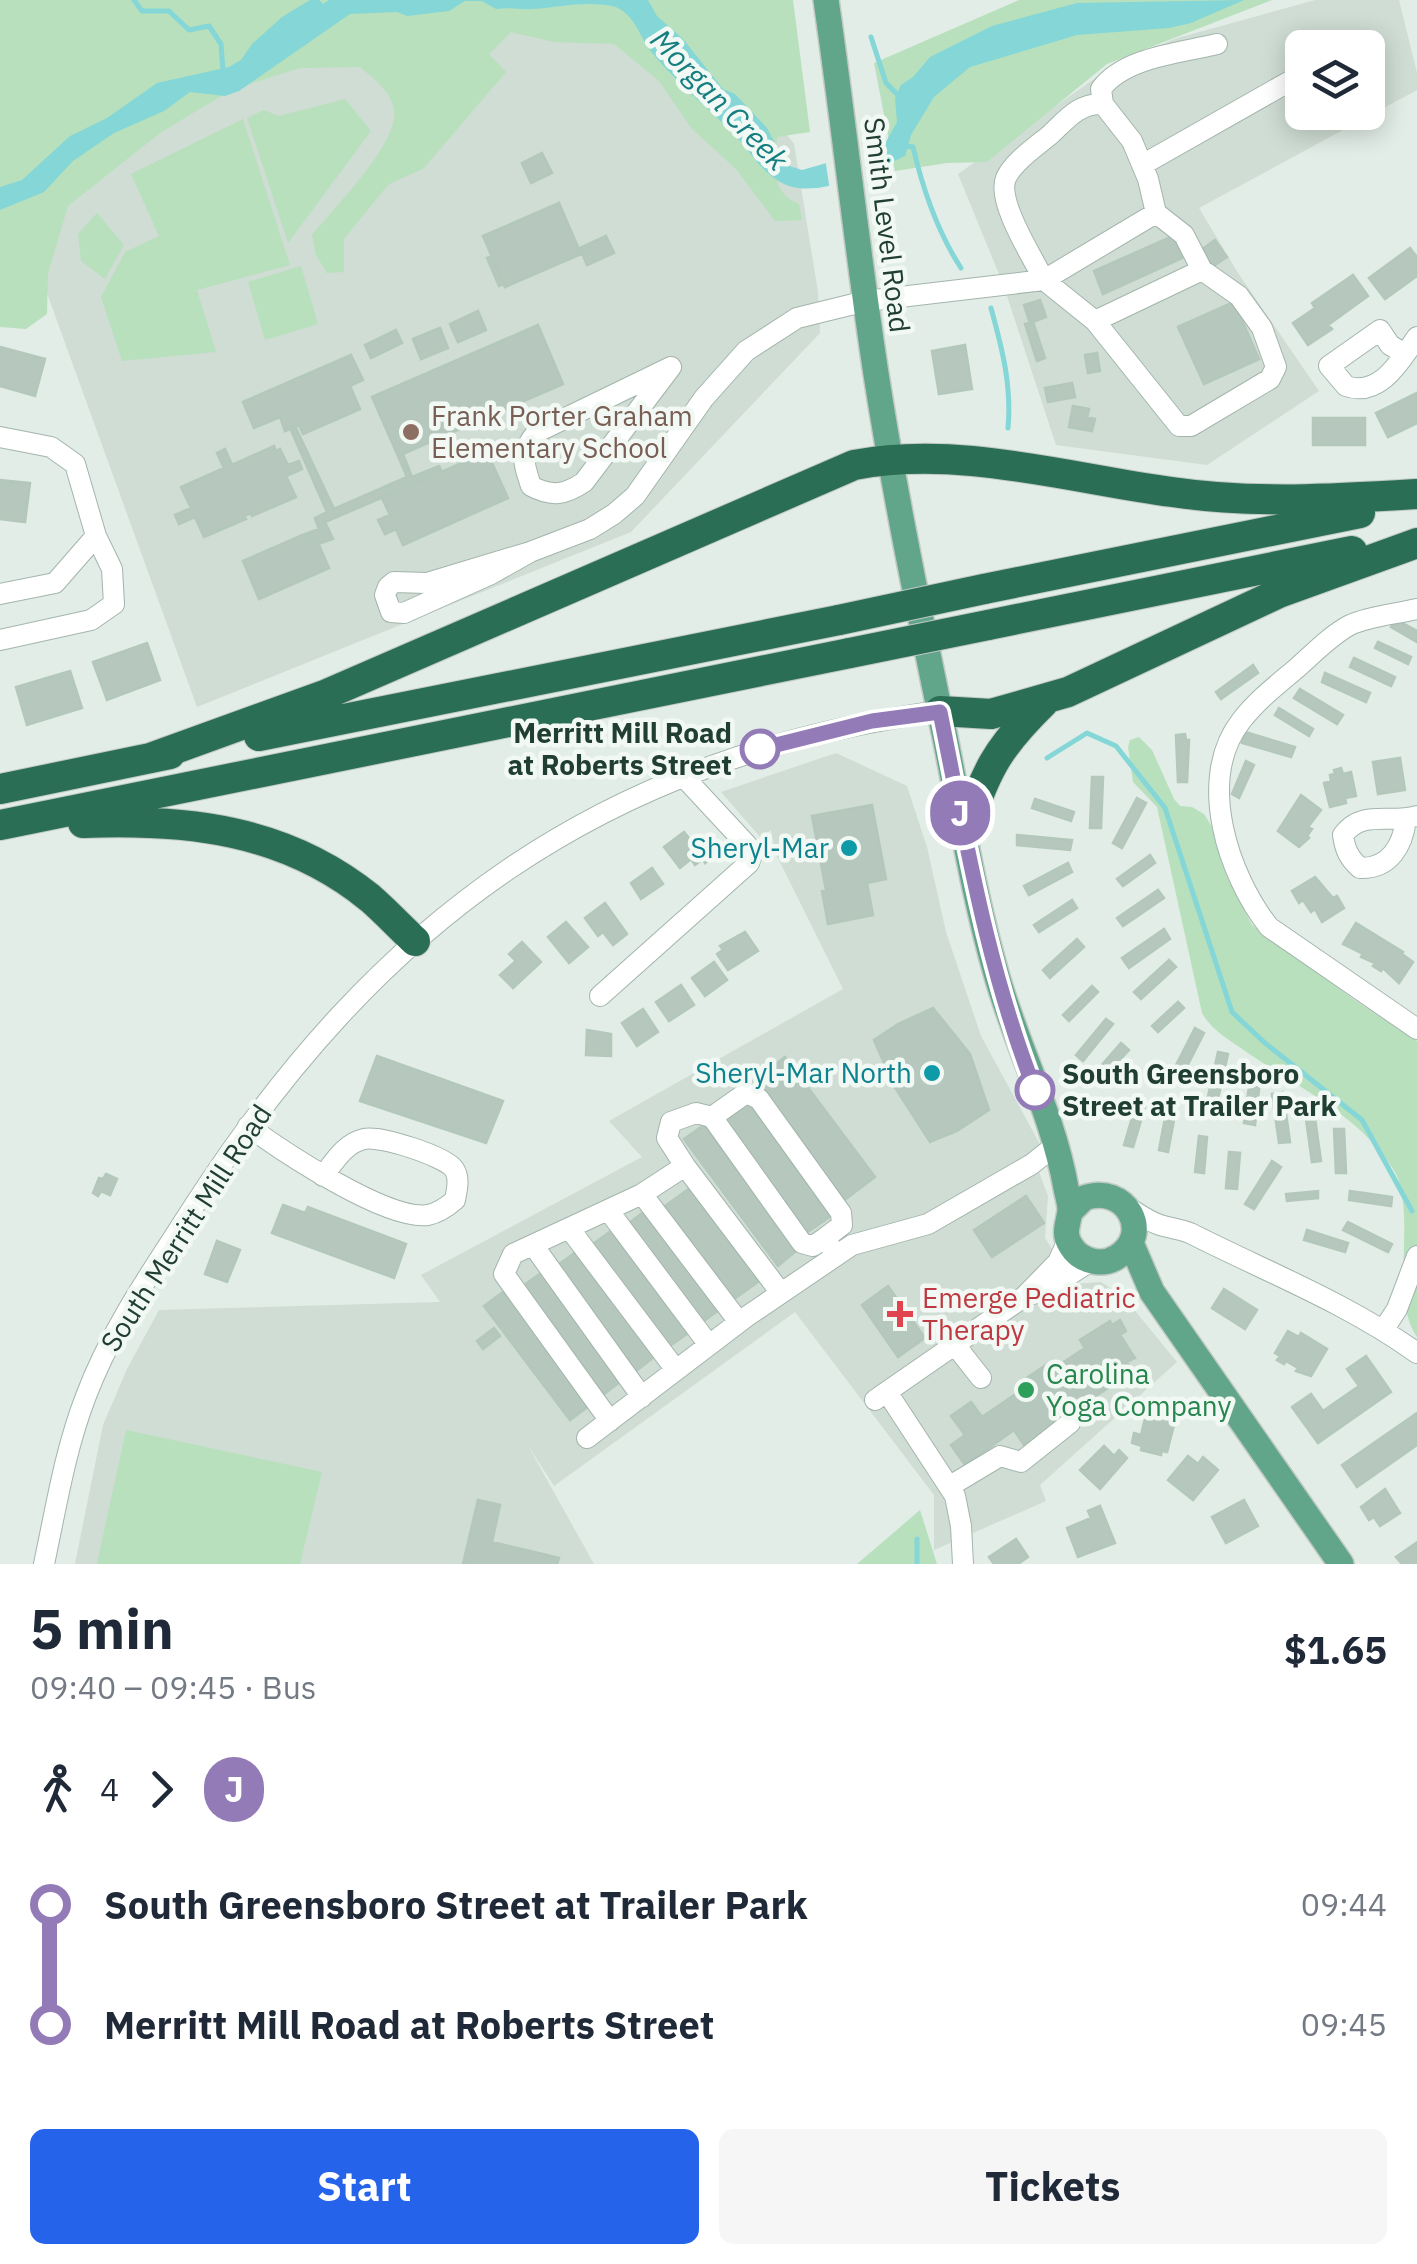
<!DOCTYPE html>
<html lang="en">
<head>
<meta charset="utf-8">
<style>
  :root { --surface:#fff; --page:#f6f6f7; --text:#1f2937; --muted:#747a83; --accent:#2563eb }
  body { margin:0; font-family:"IBM Plex Sans",sans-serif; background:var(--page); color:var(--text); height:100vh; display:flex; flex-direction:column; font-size:38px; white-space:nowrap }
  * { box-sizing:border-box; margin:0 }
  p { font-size:32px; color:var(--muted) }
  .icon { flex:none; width:55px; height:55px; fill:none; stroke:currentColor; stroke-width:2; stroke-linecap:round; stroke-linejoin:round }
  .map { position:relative; height:1564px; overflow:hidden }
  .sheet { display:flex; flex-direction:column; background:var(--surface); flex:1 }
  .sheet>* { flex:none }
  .badge { padding:0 20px; border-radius:32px; font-size:35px; line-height:65px }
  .tools { position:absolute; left:1285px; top:30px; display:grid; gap:20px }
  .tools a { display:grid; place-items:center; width:100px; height:100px; border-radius:15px; background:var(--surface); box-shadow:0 5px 25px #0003; font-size:50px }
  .map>.badge { position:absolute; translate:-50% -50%; box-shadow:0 0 0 5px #fff }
  .legs { display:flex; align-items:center; gap:15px; height:110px; padding:0 30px; font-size:32px }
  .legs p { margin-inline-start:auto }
  .summary { display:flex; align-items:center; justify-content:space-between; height:170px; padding:0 30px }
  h1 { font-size:55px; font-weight:800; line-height:75px }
  .action { display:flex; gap:20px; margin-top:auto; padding:20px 30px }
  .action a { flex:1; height:115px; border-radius:15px; background:var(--accent); color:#fff; font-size:40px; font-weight:800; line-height:115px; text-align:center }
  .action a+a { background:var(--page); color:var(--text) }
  ul { padding:0 30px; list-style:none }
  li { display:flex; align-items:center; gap:35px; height:120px; font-size:38px }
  li i { display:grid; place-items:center; width:15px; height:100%; margin:0 12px; background:currentColor }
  li i::after { content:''; width:25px; height:25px; margin:-12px; border:8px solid; border-radius:50%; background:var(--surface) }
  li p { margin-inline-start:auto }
  li:first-child i { background:linear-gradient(#0000 50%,currentColor 0) }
  li:last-child i { background:linear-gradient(currentColor 50%,#0000 0) }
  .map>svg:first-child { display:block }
  .built { fill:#cfddd4; fill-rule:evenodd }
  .green { fill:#b8e0bc }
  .water { fill:#84d6d7 }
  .pier { fill:#e1ede6 }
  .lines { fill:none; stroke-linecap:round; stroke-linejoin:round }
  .stream { stroke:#84d6d7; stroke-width:5 }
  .building { fill:#b6c8be; stroke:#b3c7bb; stroke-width:2.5 }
  .minor-casing { stroke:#a3b5ac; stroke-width:22 }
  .major-casing { stroke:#c1c9c6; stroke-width:28 }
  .highway-casing { stroke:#c1c9c6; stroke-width:32 }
  .minor { stroke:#fff; stroke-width:20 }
  .major { stroke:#61a68a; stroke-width:25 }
  .highway { stroke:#296e55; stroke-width:30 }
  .highway-bridge-casing { stroke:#c1c9c6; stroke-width:32; stroke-linecap:butt }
  .highway-bridge { stroke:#296e55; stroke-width:30 }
  .line-1-casing { stroke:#fff; stroke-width:22 }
  .line-1 { stroke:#937bb8; stroke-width:15 }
  .education-dot { fill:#8d6e63; stroke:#f2f9f4; stroke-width:4 }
  .stop-1-dot { fill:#fff; stroke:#937bb8; stroke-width:5 }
  .culture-dot { fill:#0f9aa8; stroke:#f2f9f4; stroke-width:4 }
  .health-dot { fill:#e0444e; stroke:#f2f9f4; stroke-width:4 }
  .leisure-dot { fill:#2e9e5b; stroke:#f2f9f4; stroke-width:4 }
  .labels { text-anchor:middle; stroke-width:9; stroke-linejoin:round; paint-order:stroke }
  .street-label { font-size:28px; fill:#203f32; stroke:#f2f9f4 }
  .education-label { font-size:28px; fill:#785e54; stroke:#f2f9f4; text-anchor:start }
  .stop-label { font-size:28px; font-weight:bold; fill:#203f32; stroke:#f2f9f4; text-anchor:end }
  .culture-label { font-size:28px; fill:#0d838f; stroke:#f2f9f4; text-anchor:end }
  .health-label { font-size:28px; fill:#be3a42; stroke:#f2f9f4; text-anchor:start }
  .leisure-label { font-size:28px; fill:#27864d; stroke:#f2f9f4; text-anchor:start }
  .water-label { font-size:30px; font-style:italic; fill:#157e80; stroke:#f2f9f4 }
</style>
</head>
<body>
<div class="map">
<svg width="1417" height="1564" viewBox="0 0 1417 1564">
  <rect width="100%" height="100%" fill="#e1ede6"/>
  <path class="built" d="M320 0H629L738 69 794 144 818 292 820 333 631 532 197 707 2 169Z
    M1315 0H1399L1417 73V90L1199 208 1238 273 1319 391 1207 465 1056 445 1003 284 958 174 1110 68 1174 39ZM1302 48H1368V112H1302Z
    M836 753 907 786 927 847 946 932 981 1036 1043 1150 1033 1156 1048 1196 1045 1238 1074 1284 1101 1282 1123 1296 1177 1362 1040 1485 1046 1501 934 1550V1495L795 1312 554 1486 527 1444 594 1564H75L103 1425 127 1369 159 1310 440 1302 421 1275 642 1157 609 1121 843 989 775 852 771 830 761 838 721 792Z"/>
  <path class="green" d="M0 0H793L810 132 777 137C776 164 769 192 799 204L802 220 775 221 736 169 691 128 659 81 614 44 554 42 511 32 489 54 506 72 424 168 388 185 344 239V272L327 273 316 255 312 235C333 209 399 143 394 110 392 92 372 77 360 67L300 68 233 89 160 133 68 206 48 273 47 314 26 329 0 327Z
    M1019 0H1272L1107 64 987 162 947 163 895 171 874 63Z
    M345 99 371 131 288 243 247 118 264 110 279 116Z
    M243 119 290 265 197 290 216 352 122 361 101 297 125 252 159 236 131 174Z
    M97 213 124 245 105 279 81 261 78 234Z
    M301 266 318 324 265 340 248 282Z
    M1139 737 1152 750 1174 799 1180 806 1192 807 1204 814 1212 827 1226 875 1252 925 1353 999 1417 1041V1337C1389 1297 1417 1215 1395 1172 1361 1116 1300 1089 1248 1053 1231 1041 1212 1031 1202 1013L1157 807 1133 782 1128 747 1130 740Z
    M126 1430 322 1472 300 1564H97Z
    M920 1510 937 1564H857Z"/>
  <path class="water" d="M310 0H319L323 4 329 0H648L657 16 683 39 723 89 735 94 767 128 786 165 802 170 883 147 897 122 895 98 901 85 913 77 930 57 992 26 1077 3 1244 0 1191 23 1169 28 1077 35 970 67 934 97 911 135 905 156C875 171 814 201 782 183 761 172 750 151 734 134 707 107 678 84 653 54 640 39 637 17 616 7 589 0 561 7 533 9 520 10 510 7 496 9L482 1H465L449 11 407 16 397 12 350 14 239 91 225 96 190 92 164 111 114 133 73 161 44 192 0 210V187L22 180 70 136 107 118 157 83 229 67 241 60 252 44 282 17Z"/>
  <path class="pier" d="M876 144 880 174 830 191 825 158Z"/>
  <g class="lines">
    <path class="stream" d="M134 0 142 11H169L189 30 209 26 221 44 223 71
      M871 37 886 83 899 96
      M903 146 913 147C923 190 937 231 961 268
      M991 308C1002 348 1012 386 1008 428
      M1047 758 1087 733 1116 746 1165 808 1232 1012 1265 1043 1362 1120 1412 1211
      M917 1539V1564"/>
  </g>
  <path class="building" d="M542 153 552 173 531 183 522 163Z
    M559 203 581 254 505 287 483 236Z
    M606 236 614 253 587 265 580 248Z
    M1173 236 1182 258 1103 294 1094 271Z
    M1215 240 1227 257 1212 267 1201 250Z
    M1410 248 1417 257V276L1385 299 1369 278Z
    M492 256 504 284 499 286 487 258Z
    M1353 275 1368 296 1328 325 1332 329 1308 345 1293 323 1315 308 1312 303Z
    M1040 300 1046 317 1030 323 1024 305Z
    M1234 302 1259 359 1204 384 1178 327Z
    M478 311 486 330 458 342 450 324Z
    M1033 322 1045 358 1037 361 1025 324Z
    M538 325 563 384 398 456 372 397Z
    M440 328 448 348 421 359 413 339Z
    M396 330 402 343 371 358 365 345Z
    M965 345 972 389 939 394 932 351Z
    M0 347 45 359 35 396 0 386Z
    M1097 353 1100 371 1088 373 1085 355Z
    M351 355 363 380 350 386 360 409 303 434 299 425 285 431 280 417 254 428 243 402Z
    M1072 383 1075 397 1048 402 1045 388Z
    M1417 393V423L1388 437 1376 413Z
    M1073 406 1089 409 1087 417 1095 419 1092 431 1069 427Z
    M1313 418H1365V445H1313Z
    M295 426 334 509 407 477 398 456 403 454 412 477 439 466 442 472 325 522 333 539 318 544 316 538 304 543 300 536 319 529 315 518 327 512 290 428Z
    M274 446 276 451 280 449 288 465 299 461 302 469 286 476 296 497 252 516 251 513 244 516 246 519 204 537 195 517 179 524 175 515 191 508 181 487 224 468 217 453 225 449 232 465Z
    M487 452 508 498 403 545 396 529 385 534 378 520 390 515 382 498Z
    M0 480 30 483 25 522 0 519Z
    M300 536 304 543 316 538 329 568 259 599 243 561Z
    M1395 619 1417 631V642L1391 627Z
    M1378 642 1411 657 1408 664 1375 648Z
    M147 643 160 680 107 700 93 662Z
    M1354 658 1395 677 1391 686 1350 667Z
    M1253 665 1258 673 1221 699 1216 692Z
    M70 671 82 708 27 725 16 687Z
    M1325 673 1370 693 1366 702 1322 682Z
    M1300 689 1343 715 1337 724 1294 698Z
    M1279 708 1313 729 1309 736 1275 715Z
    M1245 732 1295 747 1291 757 1242 743Z
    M1185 734 1186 740H1189L1187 782H1178L1176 735Z
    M1400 758 1405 790 1378 794 1373 762Z
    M1246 761 1254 765 1239 798 1232 794Z
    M1341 768 1343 774 1351 772 1356 796 1345 798 1346 803 1330 807 1324 783 1331 781 1330 775 1335 774 1334 770Z
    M1092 777H1103L1101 828H1090Z
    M1301 795 1321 810 1308 827 1312 829 1307 836 1309 838 1299 847 1278 831Z
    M1137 798 1146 803 1122 848 1113 843Z
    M1035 799 1074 812 1071 821 1032 808Z
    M872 805 886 879 867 883 873 915 828 924 822 891 826 890 812 816Z
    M684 832 699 850 710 841 719 852 705 863 703 859 695 865 691 859 680 868 664 847Z
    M1017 835 1072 840 1070 850 1017 845Z
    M1150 855 1155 863 1123 886 1117 879Z
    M1068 863 1072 872 1029 895 1024 886Z
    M652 868 663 884 641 899 631 883Z
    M1315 877 1333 898 1337 896 1344 908 1322 922 1315 909 1311 912 1303 900 1299 903 1292 891Z
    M1158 890 1164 898 1123 926 1117 918Z
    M1072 900 1077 908 1039 932 1034 925Z
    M605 903 627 934 613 945 603 932 598 936 585 918Z
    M566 922 588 947 569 963 548 937Z
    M1356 923 1403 952 1402 954 1413 962 1399 983 1383 968 1381 971 1373 966 1375 963 1361 957 1363 954 1343 944Z
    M1164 929 1170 939 1129 968 1122 958Z
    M745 932 758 951 728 970 717 954 723 950 720 946Z
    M1077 939 1084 947 1050 978 1043 970Z
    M522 942 541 962 513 988 500 975 516 961 509 954Z
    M1169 960 1176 967 1141 999 1134 992Z
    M714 962 727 980 705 996 692 978Z
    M681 985 694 1005 669 1021 656 1002Z
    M1092 986 1098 992 1069 1021 1063 1015Z
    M1178 1002 1184 1008 1158 1032 1152 1026Z
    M933 1008 970 1054 989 1110 957 1131 930 1142 894 1086 874 1040 898 1024Z
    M643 1009 658 1032 637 1046 622 1023Z
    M1106 1019 1113 1024 1083 1061 1076 1055Z
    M1195 1028 1204 1033 1179 1082 1170 1077Z
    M587 1030 611 1034V1056L586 1055Z
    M1121 1043 1129 1050 1099 1082 1092 1076Z
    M1218 1052 1228 1054 1217 1103 1207 1101Z
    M377 1056 503 1101 486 1143 360 1101Z
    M785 1057 875 1177 843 1201 754 1081Z
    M1250 1079 1260 1080 1255 1125 1244 1123Z
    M1283 1092 1290 1142 1279 1143 1272 1094Z
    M1137 1101 1146 1104 1133 1147 1124 1145Z
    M748 1104 831 1216 806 1233 724 1122Z
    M1314 1111 1321 1161 1312 1162 1305 1112Z
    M1165 1118 1174 1120 1168 1152 1159 1150Z
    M704 1125 797 1250 778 1266 684 1139Z
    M1334 1129H1344L1346 1173H1336Z
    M1199 1136 1207 1137 1204 1173 1195 1172Z
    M1229 1152 1240 1153 1237 1189 1226 1188Z
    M1272 1161 1281 1167 1254 1209 1245 1204Z
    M106 1174 117 1179 110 1195 101 1191 98 1196 93 1193 99 1178 103 1179Z
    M690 1188 758 1282 734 1299 665 1206Z
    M1318 1191V1198L1287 1201 1286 1194Z
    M1350 1191 1392 1197 1391 1206 1349 1200Z
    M1026 1196 1044 1223 992 1257 974 1230Z
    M283 1205 305 1213 308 1207 406 1244 394 1278 272 1233Z
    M646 1210 719 1310 701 1323 628 1224Z
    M1348 1222 1392 1244 1388 1252 1343 1230Z
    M1307 1230 1348 1243 1345 1252 1304 1240Z
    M611 1231 687 1334 668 1347 593 1244Z
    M217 1241 240 1250 227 1282 205 1274Z
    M576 1252 654 1357 636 1371 558 1265Z
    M541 1273 621 1381 603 1395 523 1286Z
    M888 1286 925 1338 898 1357 862 1305Z
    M1224 1289 1257 1310 1245 1329 1212 1308Z
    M503 1292 589 1406 570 1420 484 1306Z
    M1120 1320 1126 1331 1120 1335 1135 1358 1127 1362 1133 1371 1024 1445 1014 1430 965 1465 951 1445 965 1435 951 1416 971 1402 982 1417 1032 1383 1028 1377 1049 1363 1053 1369 1085 1348 1080 1340 1110 1321 1112 1325Z
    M494 1328 500 1336 483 1349 477 1341Z
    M1288 1331 1299 1337 1301 1333 1327 1349 1311 1376 1296 1371 1298 1368 1286 1361 1284 1364 1277 1360 1280 1356 1275 1353Z
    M1366 1356 1391 1392 1318 1443 1292 1407 1311 1394 1323 1411 1359 1386 1347 1369Z
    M1147 1410 1176 1417 1167 1452 1162 1451 1161 1455 1141 1450 1142 1446 1132 1443 1134 1433 1141 1435Z
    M1417 1413V1445L1357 1487 1342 1465Z
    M1104 1446 1114 1456 1119 1450 1127 1458 1100 1489 1080 1470Z
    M1188 1456 1198 1464 1203 1457 1218 1470 1193 1500 1168 1480Z
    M1385 1489 1400 1513 1380 1526 1374 1517 1369 1520 1361 1507Z
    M478 1500 500 1505 492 1542 559 1558 557 1564H463Z
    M1244 1500 1258 1526 1226 1543 1212 1517Z
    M1100 1506 1115 1543 1078 1557 1067 1528 1091 1518 1088 1511Z
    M1016 1539 1028 1557 1018 1564H994L989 1557Z
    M1416 1543 1417 1564H1402L1396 1557Z"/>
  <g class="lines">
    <defs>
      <path id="minor" d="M1103 104 1101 89C1124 57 1181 53 1217 44
        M1142 165 1299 76
        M1095 321 1202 270
        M1405 354 1390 345 1380 330 1329 366 1346 386C1380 398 1401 360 1417 337
        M671 367 584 482C565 495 552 497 531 486 523 461 519 453 537 432Z
        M0 437 51 447 75 464 96 536
        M530 552 427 583 394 582 388 587 385 595 391 612 404 613 491 574 530 552 590 529 614 514 635 496 704 398 746 351 797 318 866 301 1044 280 1095 321 1179 426H1191L1270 379 1276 367 1262 328 1239 296 1202 270 1184 235 1156 213 1148 179 1132 141 1103 104C1079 103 1067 119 1051 134 1037 146 1014 161 1006 178 996 201 1033 258 1044 280L1156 213
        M0 594 55 583 96 536 112 569 114 604 91 620 0 640
        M1417 609C1396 614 1370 616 1350 625 1331 635 1313 654 1297 668 1278 684 1256 701 1241 721 1196 779 1228 875 1269 927L1417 1029
        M1406 819C1403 845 1390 869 1360 868 1349 858 1345 850 1343 835 1362 809 1389 824 1417 816
        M600 996 749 863 751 857 747 845 682 775
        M712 1117 746 1093 759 1099 841 1213 842 1225 825 1238 830 1246
        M248 1126C282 1151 387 1221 428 1215 438 1213 448 1206 455 1200 457 1189 460 1178 454 1169 445 1156 379 1135 364 1139 345 1143 334 1162 323 1176
        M685 1166 667 1138 671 1122 696 1113 712 1117 802 1243 813 1246 825 1238
        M1126 1206C1137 1213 1148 1221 1160 1225 1170 1228 1180 1229 1190 1233 1267 1272 1347 1303 1417 1353
        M608 1210 709 1345
        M569 1228 676 1370
        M533 1245 642 1397
        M1032 1294 1044 1291 1091 1261
        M739 1322 642 1194 685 1166 781 1293
        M1384 1329 1397 1309 1417 1256
        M955 1345 981 1378
        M887 1392 955 1496 961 1526 963 1564
        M875 1400 1025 1296 1058 1262 1068 1240
        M610 1421 504 1274 513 1254 642 1194
        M587 1438 746 1317 852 1245 928 1224 1032 1164 1057 1144
        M950 1486 1000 1456 1021 1462 1070 1423
        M44 1564C56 1508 65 1450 86 1396 112 1327 155 1267 194 1206 378 921 600 758 940 711"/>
      <path id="major" d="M826 0C844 124 857 250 876 374 895 496 920 616 945 737 961 816 974 896 996 973 1016 1045 1053 1114 1066 1188 1067 1194 1070 1203 1070 1210 1069 1223 1062 1233 1071 1246 1080 1261 1102 1267 1117 1257 1154 1234 1126 1183 1084 1198L1070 1212
        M1131 1243 1152 1292 1341 1564"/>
      <path id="highway" d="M984 589 1360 513
        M988 625 1352 551
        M940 711 991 714 1068 692 1279 593 1417 543
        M259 736 839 620
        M150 758 327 694 854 465C959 445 1068 478 1172 492 1254 504 1335 499 1417 494
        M0 789 170 754
        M83 823C187 819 285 829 370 898 385 911 400 927 415 941
        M0 825 850 653
        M965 834C986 771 995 750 1043 703"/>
    </defs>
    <use href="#minor" class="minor-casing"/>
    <use href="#major" class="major-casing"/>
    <use href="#highway" class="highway-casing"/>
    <use href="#minor" class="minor"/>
    <use href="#major" class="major"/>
    <use href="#highway" class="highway"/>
    <defs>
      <path id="highway-bridge" d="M839 620 984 589
        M850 653 988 625"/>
    </defs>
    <use href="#highway-bridge" class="highway-bridge-casing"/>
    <use href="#highway-bridge" class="highway-bridge"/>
  </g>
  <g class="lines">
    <defs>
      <path id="line-1" d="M760 749 872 721 940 712C966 840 987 968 1035 1090"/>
    </defs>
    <use href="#line-1" class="line-1-casing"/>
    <use href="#line-1" class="line-1"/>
  </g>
  <circle class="education-dot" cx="411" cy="432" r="10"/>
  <g class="stop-1-dot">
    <circle cx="760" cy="749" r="18"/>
    <circle cx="1035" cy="1090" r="18"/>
  </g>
  <g class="culture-dot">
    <circle cx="849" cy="848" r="10"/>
    <circle cx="932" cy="1073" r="10"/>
  </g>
  <path class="health-dot" d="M895 1299h10v10h10v10h-10v10h-10v-10h-10v-10h10z"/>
  <circle class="leisure-dot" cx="1026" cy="1390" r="10"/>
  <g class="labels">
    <g class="street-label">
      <text transform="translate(887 225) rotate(83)" y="10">Smith Level Road</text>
      <text transform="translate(186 1228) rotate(-57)" y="10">South Merritt Mill Road</text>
    </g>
    <g class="education-label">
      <text x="431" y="426">Frank Porter Graham<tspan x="431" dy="32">Elementary School</tspan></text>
    </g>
    <g class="stop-label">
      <text x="732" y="743">Merritt Mill Road<tspan x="732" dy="32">at Roberts Street</tspan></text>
      <text x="1062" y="1084" text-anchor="start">South Greensboro<tspan x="1062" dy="32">Street at Trailer Park</tspan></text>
    </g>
    <g class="culture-label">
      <text x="829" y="858">Sheryl-Mar</text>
      <text x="912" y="1083">Sheryl-Mar North</text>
    </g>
    <g class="health-label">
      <text x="922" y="1308">Emerge Pediatric<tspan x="922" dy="32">Therapy</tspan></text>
    </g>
    <g class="leisure-label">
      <text x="1046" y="1384">Carolina<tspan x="1046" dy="32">Yoga Company</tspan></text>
    </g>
    <g class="water-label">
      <text transform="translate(719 100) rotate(46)" y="10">Morgan Creek</text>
    </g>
  </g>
</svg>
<div class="tools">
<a><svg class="icon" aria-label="layers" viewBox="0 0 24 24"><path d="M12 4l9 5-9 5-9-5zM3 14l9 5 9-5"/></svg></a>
</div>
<b class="badge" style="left:960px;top:813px;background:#937bb8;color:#fff">J</b>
</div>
<section class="sheet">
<div class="summary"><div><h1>5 min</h1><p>09:40 – 09:45 · Bus</p></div><b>$1.65</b></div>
<div class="legs"><svg class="icon" aria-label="walk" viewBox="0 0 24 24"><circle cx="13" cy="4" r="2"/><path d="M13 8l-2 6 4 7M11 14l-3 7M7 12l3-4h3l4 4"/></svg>4<svg class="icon" aria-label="forward" viewBox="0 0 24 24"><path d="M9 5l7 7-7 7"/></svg><b class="badge" style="background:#937bb8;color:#fff">J</b></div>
<ul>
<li><i style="color:#937bb8"></i><b>South Greensboro Street at Trailer Park</b><p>09:44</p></li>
<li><i style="color:#937bb8"></i><b>Merritt Mill Road at Roberts Street</b><p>09:45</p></li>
</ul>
<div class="action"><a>Start</a><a>Tickets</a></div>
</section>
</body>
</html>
